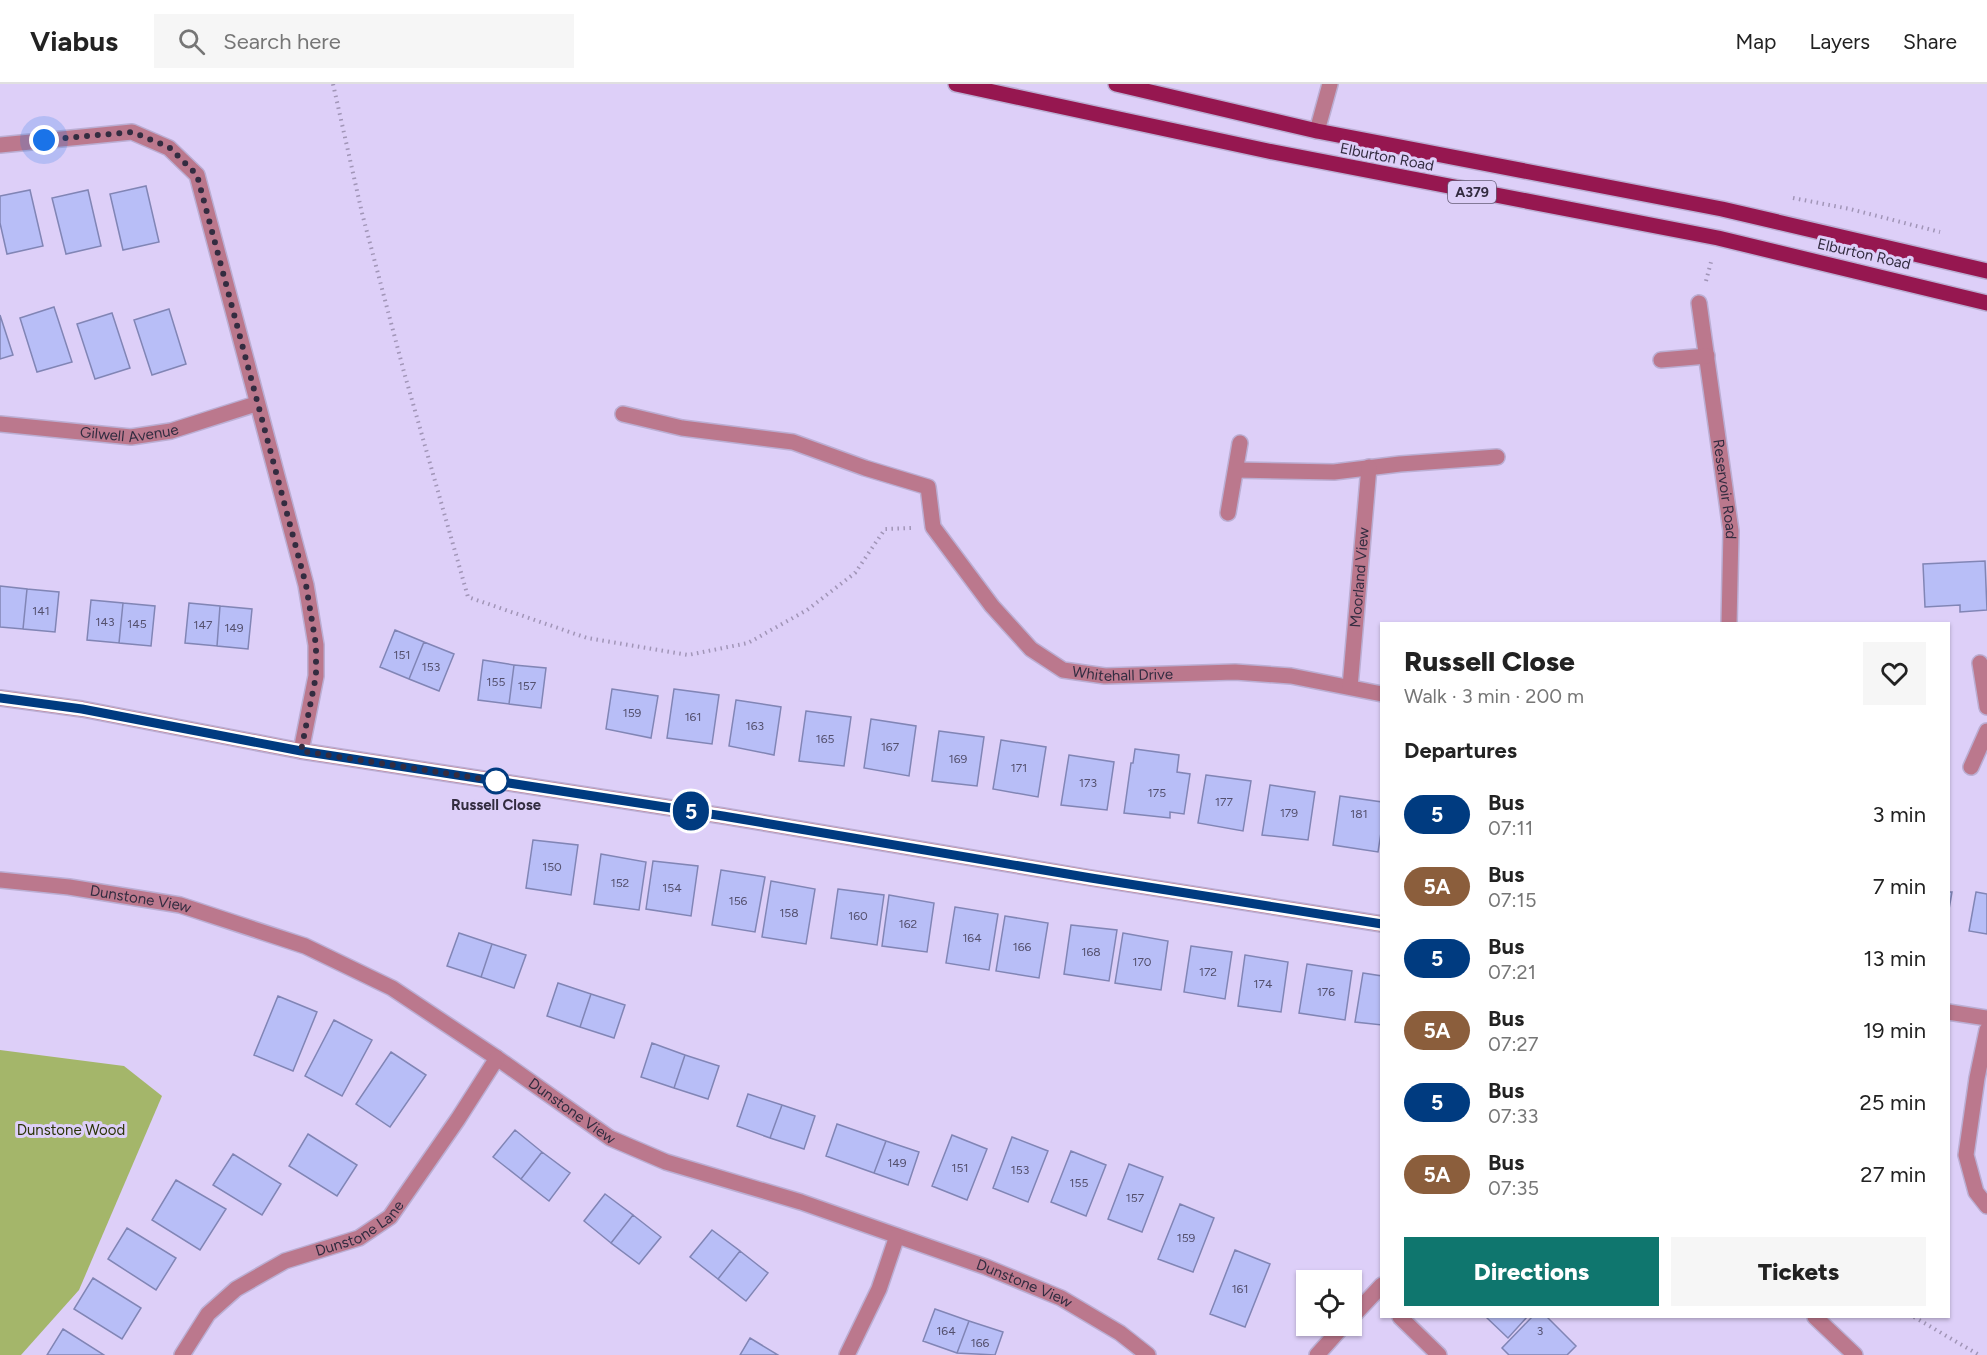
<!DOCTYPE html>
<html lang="en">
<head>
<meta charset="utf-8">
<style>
  :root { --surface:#fff; --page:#f6f6f6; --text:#222; --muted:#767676; --line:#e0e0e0; --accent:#0f766e }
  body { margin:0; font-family:Figtree,sans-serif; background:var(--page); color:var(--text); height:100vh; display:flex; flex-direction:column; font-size:22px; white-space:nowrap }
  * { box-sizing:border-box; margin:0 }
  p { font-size:20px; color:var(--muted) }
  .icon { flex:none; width:33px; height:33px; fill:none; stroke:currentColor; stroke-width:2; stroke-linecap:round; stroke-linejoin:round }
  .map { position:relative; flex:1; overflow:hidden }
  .details { position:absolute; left:1380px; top:538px; width:570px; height:696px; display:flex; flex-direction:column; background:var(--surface); border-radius:0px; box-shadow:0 2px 4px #0004 }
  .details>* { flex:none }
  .badge { padding:0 12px; border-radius:20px; font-size:21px; line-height:39px }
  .tools { position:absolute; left:1296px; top:1186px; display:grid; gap:12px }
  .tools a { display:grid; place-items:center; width:66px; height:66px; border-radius:0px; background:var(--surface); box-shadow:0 2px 4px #0004; font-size:30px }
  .you { position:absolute; width:30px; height:30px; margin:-15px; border:4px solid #fff; border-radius:50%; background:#1a73e8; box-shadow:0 0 0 9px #1a73e833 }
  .map>.badge { position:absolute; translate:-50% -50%; box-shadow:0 0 0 3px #fff }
  h2 { padding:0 24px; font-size:22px; line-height:54px }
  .round { display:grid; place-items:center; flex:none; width:63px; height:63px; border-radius:0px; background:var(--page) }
  .summary { display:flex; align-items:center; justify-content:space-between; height:102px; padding:0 24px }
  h1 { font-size:28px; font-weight:800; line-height:45px }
  .action { display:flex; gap:12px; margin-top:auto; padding:12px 24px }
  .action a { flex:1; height:69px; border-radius:0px; background:var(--accent); color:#fff; font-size:24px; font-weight:800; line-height:69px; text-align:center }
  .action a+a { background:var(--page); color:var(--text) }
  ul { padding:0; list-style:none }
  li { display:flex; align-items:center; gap:18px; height:72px; padding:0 24px }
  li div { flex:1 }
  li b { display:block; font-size:22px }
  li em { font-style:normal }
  li .badge { min-width:66px; font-weight:700; text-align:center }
  header { display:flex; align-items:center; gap:36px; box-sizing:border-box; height:84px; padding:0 30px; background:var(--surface); border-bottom:2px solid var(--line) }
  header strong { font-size:28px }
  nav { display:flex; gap:33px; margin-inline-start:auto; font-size:21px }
  .search { width:420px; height:54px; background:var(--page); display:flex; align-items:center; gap:15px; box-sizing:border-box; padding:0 21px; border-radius:0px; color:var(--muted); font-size:22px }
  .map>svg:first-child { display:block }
  .green { fill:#a4b66a }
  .building { fill:#b8bef7; stroke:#8185b5; stroke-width:1.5 }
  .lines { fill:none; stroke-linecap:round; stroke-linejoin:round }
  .minor-casing { stroke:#bbaed3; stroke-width:18 }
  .major-casing { stroke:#bbaed3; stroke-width:18 }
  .path { stroke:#a195b7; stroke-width:4; stroke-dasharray:1.5 4.5; stroke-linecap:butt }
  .minor { stroke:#bb788d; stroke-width:15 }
  .major { stroke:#961750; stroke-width:15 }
  .line-casing { stroke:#fff; stroke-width:14 }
  .line { stroke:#003b80; stroke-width:9 }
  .walk { stroke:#332c40; stroke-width:6; stroke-dasharray:0 10.8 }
  .stop-dot { fill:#fff; stroke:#003b80; stroke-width:3 }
  .labels { text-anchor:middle; stroke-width:6; stroke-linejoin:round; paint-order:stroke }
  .number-label { font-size:12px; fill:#54506e }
  .shield { fill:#ddcff8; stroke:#665d77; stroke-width:1.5 }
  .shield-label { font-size:14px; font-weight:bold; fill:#332c40 }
  .street-label { font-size:15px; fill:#332c40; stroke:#ddcff8 }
  .stop-label { font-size:15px; font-weight:bold; fill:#332c40; stroke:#ddcff8 }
  .park-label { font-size:15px; fill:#2c3508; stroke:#ddcff8 }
</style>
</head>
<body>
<header>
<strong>Viabus</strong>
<div class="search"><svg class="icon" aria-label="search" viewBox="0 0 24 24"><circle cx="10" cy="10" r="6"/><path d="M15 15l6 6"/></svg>Search here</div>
<nav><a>Map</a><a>Layers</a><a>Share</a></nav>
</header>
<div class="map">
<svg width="1987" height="1271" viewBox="0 0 1987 1271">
  <rect width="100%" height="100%" fill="#ddcff8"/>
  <path class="green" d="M0 966 124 982 162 1012 79 1206 21 1271H0Z"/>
  <path class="building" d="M146 102 159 158 123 166 110 110Z
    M30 106 43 162 7 170 0 139V112Z
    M88 106 101 162 66 170 52 114Z
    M54 223 72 278 37 288 20 234Z
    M169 225 186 280 152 291 134 236Z
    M112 229 130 284 95 295 77 240Z
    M0 231 13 271 0 275Z
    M1985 477 1987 526 1960 528V521L1925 523 1923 480Z
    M0 502 27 505 23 545 0 543Z
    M27 505 59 508 55 548 23 545Z
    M91 516 123 519 119 559 87 556Z
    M123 519 155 522 151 562 119 559Z
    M189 519 220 522 217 562 185 559Z
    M220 522 252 525 248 565 217 562Z
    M395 546 424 558 409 595 380 583Z
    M424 558 454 570 439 607 409 595Z
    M483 576 514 581 509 620 478 616Z
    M514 581 546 584 541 624 509 620Z
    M612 605 658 612 651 654 606 645Z
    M674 605 719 611 712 660 667 654Z
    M736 616 781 623 774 671 729 662Z
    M806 627 851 633 844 682 799 677Z
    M871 635 916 642 909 692 864 684Z
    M939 647 984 653 977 702 932 697Z
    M1001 656 1046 663 1038 713 993 705Z
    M1135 665 1179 671 1177 688 1190 690 1184 730 1170 728V734L1124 729 1131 679H1133Z
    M1069 671 1114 678 1107 726 1061 721Z
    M1206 691 1251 697 1243 747 1198 739Z
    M1270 701 1315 708 1308 756 1262 751Z
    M1340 712 1382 718V742L1378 768 1333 761Z
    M533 756 578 761 571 811 526 804Z
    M601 770 646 778 639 826 594 820Z
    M653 777 698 782 691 832 646 825Z
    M721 786 765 793 755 848 712 841Z
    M771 797 815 805 806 860 762 853Z
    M838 805 884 811 877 861 831 854Z
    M1948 808H1952L1948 831Z
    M1976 808 1987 810V850L1969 847Z
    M889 811 934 819 927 868 882 862Z
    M955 823 998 830 989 886 946 879Z
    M1005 832 1048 839 1039 894 996 887Z
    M1071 841 1117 846 1109 897 1064 890Z
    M459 849 492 860 481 893 447 882Z
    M1123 849 1168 857 1161 906 1115 899Z
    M492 860 526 871 514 904 481 893Z
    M1191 862 1232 868 1225 915 1184 908Z
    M1245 871 1288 878 1281 928 1238 922Z
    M1307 880 1352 887 1345 936 1299 929Z
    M1363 889 1382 892V941L1355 938Z
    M558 899 591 910 580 943 547 932Z
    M591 910 625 921 614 954 580 943Z
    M278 912 317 928 293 987 254 971Z
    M334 936 372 956 342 1012 305 992Z
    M652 959 685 971 674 1004 641 993Z
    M391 968 426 991 390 1043 356 1020Z
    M685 971 719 982 708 1015 674 1004Z
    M748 1010 782 1021 770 1054 737 1042Z
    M782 1021 815 1032 804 1065 770 1054Z
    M837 1040 886 1057 874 1089 826 1072Z
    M515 1046 542 1068 521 1095 493 1073Z
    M308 1050 357 1081 337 1112 289 1082Z
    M952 1051 987 1065 967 1116 932 1102Z
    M1012 1053 1048 1067 1028 1118 993 1104Z
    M886 1057 919 1068 908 1101 874 1089Z
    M1071 1067 1106 1081 1086 1132 1051 1118Z
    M542 1068 570 1089 549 1117 521 1095Z
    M233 1070 281 1100 262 1131 213 1101Z
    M1129 1080 1163 1093 1142 1148 1108 1135Z
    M176 1096 226 1125 200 1166 152 1136Z
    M605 1110 633 1131 611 1159 584 1137Z
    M1180 1120 1214 1134 1193 1188 1158 1175Z
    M633 1131 661 1153 639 1180 611 1159Z
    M127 1144 176 1174 156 1206 108 1175Z
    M712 1146 740 1167 718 1195 690 1173Z
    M1235 1166 1270 1180 1245 1243 1210 1230Z
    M740 1167 768 1189 746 1217 718 1195Z
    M93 1194 141 1224 122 1255 74 1225Z
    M935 1225 969 1237 957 1269 923 1257Z
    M1486 1233H1527L1508 1254Z
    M1532 1233H1547L1576 1262 1567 1271H1509L1502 1264Z
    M969 1237 1003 1248 995 1271 957 1269Z
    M63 1245 104 1271H47Z
    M750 1254 778 1271H740Z"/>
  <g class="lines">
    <defs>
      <g id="minor">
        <path d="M1317 47 1330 0"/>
        <path d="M0 61 132 48 169 64 197 91 306 501 316 561V592L301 667"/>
        <path id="s1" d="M1699 219 1731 447 1729 540"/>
        <path d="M1661 276 1707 272"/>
        <path id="s2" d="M623 330 682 344 793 358 865 384 928 403 933 443 992 522 1031 565 1063 586 1105 592 1235 588 1291 592 1382 610"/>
        <path id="s3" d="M0 340 131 353 171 347 256 320"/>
        <path d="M1236 386 1334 388 1400 380 1497 373"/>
        <path d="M1228 429 1240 359"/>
        <path d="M1980 579 1987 623"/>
        <path id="s4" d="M1350 603 1369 383"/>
        <path d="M0 614 82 625 301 667 723 732 1091 794 1382 840"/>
        <path d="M1971 683 1987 647"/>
        <path id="s5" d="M0 796 69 803 180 821 305 862 392 904 497 974 610 1054 666 1078 801 1118 986 1183 1061 1214 1120 1249 1148 1271"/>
        <path d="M1948 928 1987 934"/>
        <path d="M1987 946 1977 994 1966 1071 1976 1108 1987 1122"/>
        <path d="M1352 1233 1382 1201"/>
        <path d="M1400 1233 1439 1271"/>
        <path d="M1815 1233 1855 1271"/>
        <path id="s6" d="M182 1271 208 1230 236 1205 285 1177 359 1154 390 1133 458 1035 497 974"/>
        <path d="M847 1271 879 1205 897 1152"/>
        <path d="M1317 1271 1343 1242"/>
      </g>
      <path id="major" d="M956 0 1268 67 1718 154 1987 219
        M1116 0 1317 47 1722 125 1987 187"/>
    </defs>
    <use href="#minor" class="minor-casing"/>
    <use href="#major" class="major-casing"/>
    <path class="path" d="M333 0 362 129 404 288 468 513 587 554 688 571 748 559 807 526 855 489 885 445 911 444
      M1793 114 1850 125 1940 148
      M1706 197 1711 178
      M1914 1233 1979 1271"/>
    <use href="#minor" class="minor"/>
    <use href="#major" class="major"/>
  </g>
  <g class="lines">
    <defs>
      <path id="line" d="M0 614 82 625 301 667 723 732 1091 794 1382 840"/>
    </defs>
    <use href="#line" class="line-casing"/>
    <use href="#line" class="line"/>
    <path class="walk" d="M44 56 132 48 169 63 197 91 306 501 316 561V592L301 667 496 697"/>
  </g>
  <circle class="stop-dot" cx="496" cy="697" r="12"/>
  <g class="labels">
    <g class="number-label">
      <text x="41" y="531">141</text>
      <text x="105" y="542">143</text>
      <text x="137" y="544">145</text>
      <text x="203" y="545">147</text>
      <text x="234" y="548">149</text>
      <text x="402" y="575">151</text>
      <text x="431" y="587">153</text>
      <text x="496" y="602">155</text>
      <text x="527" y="606">157</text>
      <text x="632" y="633">159</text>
      <text x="693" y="637">161</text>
      <text x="755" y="646">163</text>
      <text x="825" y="659">165</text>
      <text x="890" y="667">167</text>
      <text x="958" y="679">169</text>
      <text x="1019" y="688">171</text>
      <text x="1088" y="703">173</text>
      <text x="1157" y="713">175</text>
      <text x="1224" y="722">177</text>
      <text x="1289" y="733">179</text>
      <text x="1359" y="734">181</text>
      <text x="552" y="787">150</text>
      <text x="620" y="803">152</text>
      <text x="672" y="808">154</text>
      <text x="738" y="821">156</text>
      <text x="789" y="833">158</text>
      <text x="858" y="836">160</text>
      <text x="908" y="844">162</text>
      <text x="972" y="858">164</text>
      <text x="1022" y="867">166</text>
      <text x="1091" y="872">168</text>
      <text x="1142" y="882">170</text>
      <text x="1208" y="892">172</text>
      <text x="1263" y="904">174</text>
      <text x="1326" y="912">176</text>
      <text x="897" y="1083">149</text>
      <text x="960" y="1088">151</text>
      <text x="1020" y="1090">153</text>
      <text x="1079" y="1103">155</text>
      <text x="1135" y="1118">157</text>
      <text x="1186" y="1158">159</text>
      <text x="1240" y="1209">161</text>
      <text x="946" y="1251">164</text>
      <text x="1540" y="1251">3</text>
      <text x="980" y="1263">166</text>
    </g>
    <rect class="shield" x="1448" y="97" width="48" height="22" rx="4.5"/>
    <g class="shield-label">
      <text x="1472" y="113">A379</text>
    </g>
    <g class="street-label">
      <text transform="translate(1387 73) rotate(11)" y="5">Elburton Road</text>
      <text transform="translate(1864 170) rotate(13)" y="5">Elburton Road</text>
      <text dy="5" stroke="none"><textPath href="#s3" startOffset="130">Gilwell Avenue</textPath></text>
      <text dy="5" stroke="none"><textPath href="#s1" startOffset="188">Reservoir Road</textPath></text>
      <text dy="5" stroke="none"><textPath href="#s4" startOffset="110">Moorland View</textPath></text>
      <text dy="5" stroke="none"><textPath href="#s2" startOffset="610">Whitehall Drive</textPath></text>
      <text dy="5" stroke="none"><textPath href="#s5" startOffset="142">Dunstone View</textPath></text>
      <text dy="5" stroke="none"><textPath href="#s5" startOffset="628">Dunstone View</textPath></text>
      <text dy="5" stroke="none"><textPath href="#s6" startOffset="225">Dunstone Lane</textPath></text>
      <text dy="5" stroke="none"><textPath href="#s5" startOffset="1114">Dunstone View</textPath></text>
    </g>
    <g class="stop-label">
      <text x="496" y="726">Russell Close</text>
    </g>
    <g class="park-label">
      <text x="71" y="1051">Dunstone Wood</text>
    </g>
  </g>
</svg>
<div class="tools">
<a><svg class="icon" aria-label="locate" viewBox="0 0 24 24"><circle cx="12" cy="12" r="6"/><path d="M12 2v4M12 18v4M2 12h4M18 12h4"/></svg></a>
</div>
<div class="you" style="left:44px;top:56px"></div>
<b class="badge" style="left:691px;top:727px;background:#003b80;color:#fff">5</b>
<section class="details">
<div class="summary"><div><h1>Russell Close</h1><p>Walk · 3 min · 200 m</p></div><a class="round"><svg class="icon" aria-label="heart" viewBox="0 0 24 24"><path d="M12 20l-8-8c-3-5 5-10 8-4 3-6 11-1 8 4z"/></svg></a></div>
<h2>Departures</h2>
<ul>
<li><span class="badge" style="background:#003b80;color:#fff">5</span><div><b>Bus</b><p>07:11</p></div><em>3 min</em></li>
<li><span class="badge" style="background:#8b5e3c;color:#fff">5A</span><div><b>Bus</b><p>07:15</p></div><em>7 min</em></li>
<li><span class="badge" style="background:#003b80;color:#fff">5</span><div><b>Bus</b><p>07:21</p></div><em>13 min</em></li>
<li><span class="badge" style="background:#8b5e3c;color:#fff">5A</span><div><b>Bus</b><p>07:27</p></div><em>19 min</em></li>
<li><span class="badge" style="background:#003b80;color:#fff">5</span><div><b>Bus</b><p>07:33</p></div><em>25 min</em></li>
<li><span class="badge" style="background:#8b5e3c;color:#fff">5A</span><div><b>Bus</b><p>07:35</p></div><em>27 min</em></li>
</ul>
<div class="action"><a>Directions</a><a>Tickets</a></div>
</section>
</div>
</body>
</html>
